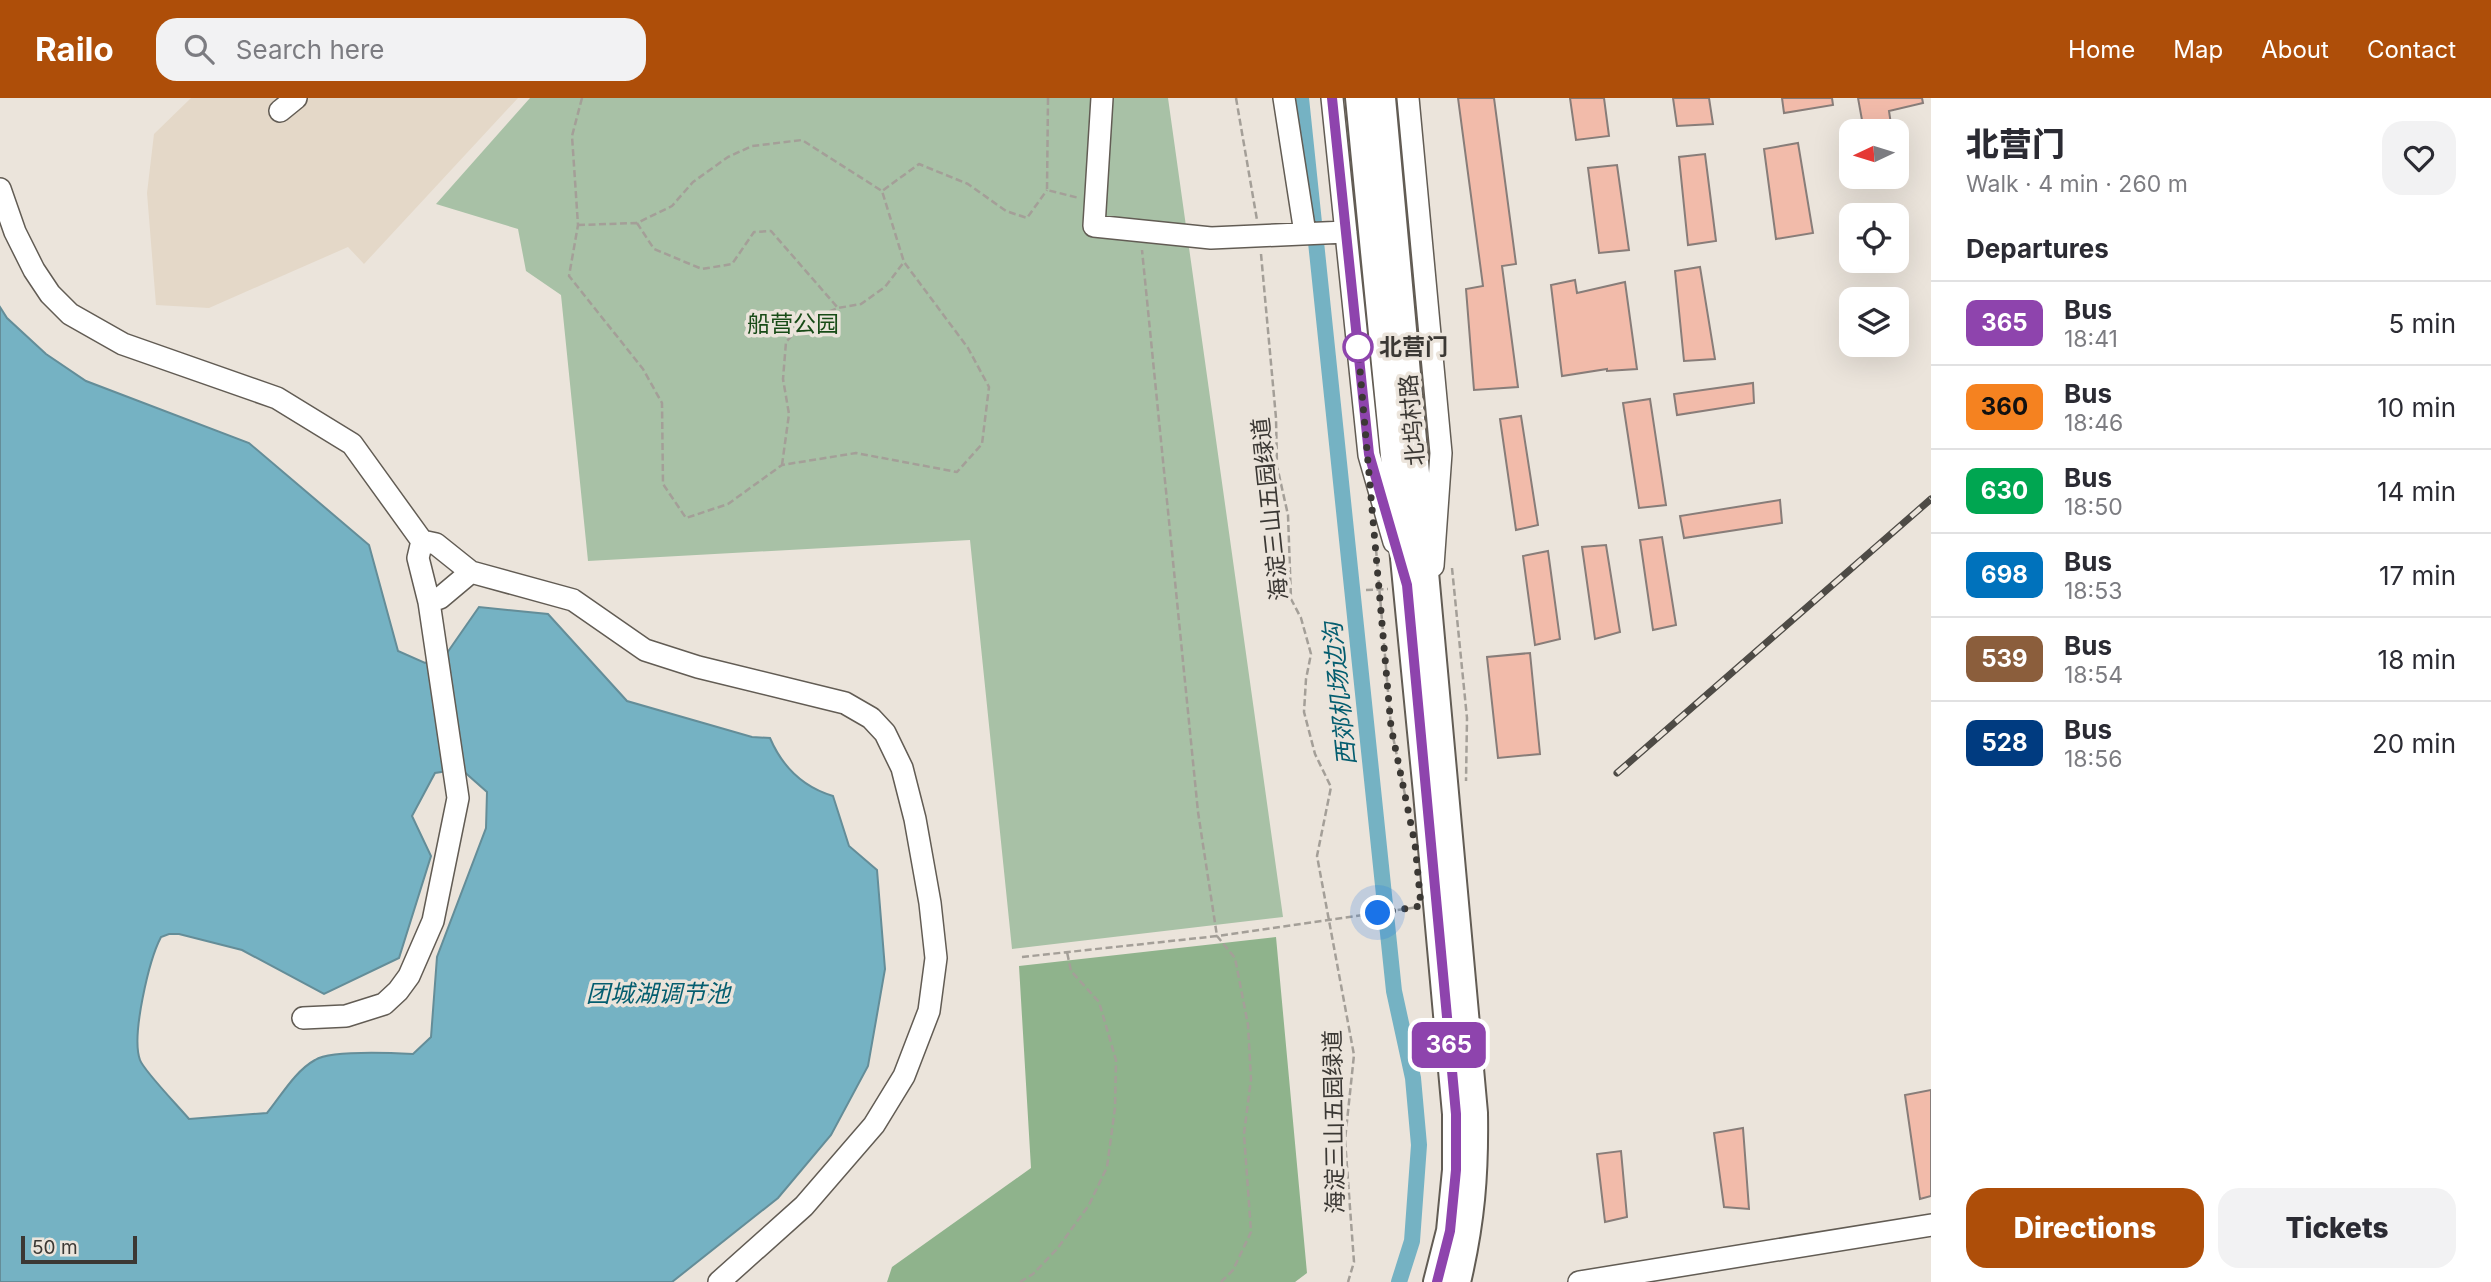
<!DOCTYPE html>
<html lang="en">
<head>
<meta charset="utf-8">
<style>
  :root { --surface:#fff; --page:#f2f2f3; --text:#2b2b33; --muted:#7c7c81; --line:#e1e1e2; --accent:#ae4e09 }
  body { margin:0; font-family:Inter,"Noto Sans SC",sans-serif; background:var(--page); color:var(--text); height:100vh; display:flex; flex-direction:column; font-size:26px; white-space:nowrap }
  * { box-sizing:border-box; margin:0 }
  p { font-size:23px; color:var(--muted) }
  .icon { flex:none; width:38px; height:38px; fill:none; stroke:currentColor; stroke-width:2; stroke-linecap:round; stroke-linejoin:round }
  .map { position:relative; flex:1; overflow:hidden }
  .side { display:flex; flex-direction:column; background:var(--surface); width:560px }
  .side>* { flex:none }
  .badge { padding:0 14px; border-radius:10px; font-size:24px; line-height:46px }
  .needle { width:46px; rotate:266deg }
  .fabs { position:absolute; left:1839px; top:21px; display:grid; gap:14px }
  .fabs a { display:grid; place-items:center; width:70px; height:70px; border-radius:14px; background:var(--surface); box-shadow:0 7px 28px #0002; font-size:35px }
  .scale { position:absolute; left:21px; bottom:18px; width:116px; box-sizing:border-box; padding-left:7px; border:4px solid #3b3834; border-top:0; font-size:19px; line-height:24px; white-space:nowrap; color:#3b3834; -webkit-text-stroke:5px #ebe4db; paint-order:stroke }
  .you { position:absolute; width:35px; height:35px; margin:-18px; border:5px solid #fff; border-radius:50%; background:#1a73e8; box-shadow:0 0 0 10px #1a73e833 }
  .map>.badge { position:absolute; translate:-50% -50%; box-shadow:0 0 0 4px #fff }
  h2 { padding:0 35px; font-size:26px; line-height:63px }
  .round { display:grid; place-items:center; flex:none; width:74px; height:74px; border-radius:21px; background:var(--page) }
  .head { display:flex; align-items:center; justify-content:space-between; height:119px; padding:0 35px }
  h1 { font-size:33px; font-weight:800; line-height:52px }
  .action { display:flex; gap:14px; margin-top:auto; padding:14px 35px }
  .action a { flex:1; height:80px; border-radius:21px; background:var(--accent); color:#fff; font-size:28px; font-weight:800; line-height:80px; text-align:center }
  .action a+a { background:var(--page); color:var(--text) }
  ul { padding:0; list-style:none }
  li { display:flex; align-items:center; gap:21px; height:84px; padding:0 35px; border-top:2px solid var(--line) }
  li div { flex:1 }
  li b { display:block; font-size:26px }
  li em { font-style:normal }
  li .badge { min-width:77px; font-weight:700; text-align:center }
  header { display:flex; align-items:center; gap:42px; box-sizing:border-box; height:98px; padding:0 35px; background:var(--accent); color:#fff }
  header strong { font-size:33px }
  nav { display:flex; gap:38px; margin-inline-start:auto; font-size:24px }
  .search { width:490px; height:63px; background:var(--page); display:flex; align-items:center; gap:18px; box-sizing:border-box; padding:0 24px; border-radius:21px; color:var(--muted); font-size:26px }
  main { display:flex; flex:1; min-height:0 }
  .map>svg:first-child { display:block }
  .built { fill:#e4d8c8 }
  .green { fill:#a8c1a6 }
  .forest { fill:#8fb38c }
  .water { fill:#75b2c3; stroke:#648d98; stroke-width:2; fill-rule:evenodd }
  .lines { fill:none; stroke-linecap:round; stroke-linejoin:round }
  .canal { stroke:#75b2c3; stroke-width:16 }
  .building { fill:#f2bbaa; stroke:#887d79; stroke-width:2 }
  .minor-casing { stroke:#625c54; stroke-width:24 }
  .major-casing { stroke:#625c54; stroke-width:30 }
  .path { stroke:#a49f98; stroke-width:2.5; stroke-dasharray:7 3.5; stroke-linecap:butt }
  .minor { stroke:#fff; stroke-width:21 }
  .major { stroke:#fff; stroke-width:26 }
  .rail-casing { stroke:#4e4b46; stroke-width:7 }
  .rail { stroke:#ebe4db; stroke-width:4.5; stroke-dasharray:13; stroke-linecap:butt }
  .line-casing { stroke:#fff; stroke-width:16 }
  .line { stroke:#8e44ad; stroke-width:10 }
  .walk { stroke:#3b3834; stroke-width:7; stroke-dasharray:0 12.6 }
  .stop-dot { fill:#fff; stroke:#8e44ad; stroke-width:3.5 }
  .labels { text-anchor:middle; stroke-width:7; stroke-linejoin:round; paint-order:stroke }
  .park-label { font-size:23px; fill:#184b17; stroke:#ebe4db }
  .stop-label { font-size:23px; font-weight:bold; fill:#3b3834; stroke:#ebe4db; text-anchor:start }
  .street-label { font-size:23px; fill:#3b3834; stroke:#ebe4db }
  .water-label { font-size:24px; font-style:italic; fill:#045d6f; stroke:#ebe4db }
</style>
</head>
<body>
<header>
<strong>Railo</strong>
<div class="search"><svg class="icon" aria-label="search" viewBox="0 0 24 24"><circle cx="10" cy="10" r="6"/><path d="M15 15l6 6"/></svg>Search here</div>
<nav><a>Home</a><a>Map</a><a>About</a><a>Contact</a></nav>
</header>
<main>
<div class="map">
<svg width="1931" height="1184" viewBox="0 0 1931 1184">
  <rect width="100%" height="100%" fill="#ebe4db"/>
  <path class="built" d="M191 0H518L364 166 348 149 209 210 156 207 147 95 154 36Z"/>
  <path class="green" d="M530 0H1168L1283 819 1012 851 970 442 588 463 561 197 526 173 518 131 436 106Z"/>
  <path class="forest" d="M1276 839 1307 1175 1295 1184H887L892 1169 1031 1070 1019 868Z"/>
  <path class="water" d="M0 209 7 220 46 256 86 283 249 345 369 447 398 553 425 565 447 555 479 509 548 516 627 603 752 639 770 640C782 668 803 689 833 698L849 748 877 772 885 871 868 968 831 1037 778 1100 672 1184H0ZM461 671 487 694 486 730 437 859 431 939 413 956C393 955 331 952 315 962 295 973 281 998 267 1015L189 1021C180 1010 144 973 140 962 131 938 149 862 161 839L169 836H179L242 852 324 896 399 860 431 758 412 718 435 675Z"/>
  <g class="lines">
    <path class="canal" d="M1301 0 1394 893 1413 980 1419 1047 1412 1143 1399 1184"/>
  </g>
  <path class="building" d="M1458 0H1494L1516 166 1502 168 1518 289 1474 292 1466 191 1483 188Z
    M1570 0H1604L1609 38 1576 42Z
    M1673 0H1709L1713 26 1677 28Z
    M1782 0H1832L1833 7 1784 15Z
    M1858 0H1922L1923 5 1889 13 1892 33H1864Z
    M1798 45 1813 135 1776 141 1764 51Z
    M1705 56 1716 143 1688 147 1679 59Z
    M1617 67 1629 152 1599 155 1588 70Z
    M1700 169 1715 261 1684 263 1675 173Z
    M1575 182 1577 195 1625 184 1637 271 1607 273V271L1562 278 1551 187Z
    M1753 285 1754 305 1677 317 1674 296Z
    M1650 301 1666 407 1639 410 1623 305Z
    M1521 318 1538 427 1516 432 1500 321Z
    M1780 402 1782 425 1684 440 1680 418Z
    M1662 439 1676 527 1653 532 1640 442Z
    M1606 447 1620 534 1595 541 1582 449Z
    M1548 453 1560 541 1535 547 1523 458Z
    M1530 555 1540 656 1498 660 1487 559Z
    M1931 992V1098L1920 1101 1905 997Z
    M1743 1030 1749 1111 1724 1109 1714 1035Z
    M1621 1053 1627 1119 1605 1124 1597 1056Z"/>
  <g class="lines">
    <defs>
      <path id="minor" d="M1102 0 1094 128 1211 140 1346 134
        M1284 0 1305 135
        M1332 0 1369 357 1394 444
        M1408 0 1441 355 1433 468
        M280 13 296 0
        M0 91 15 134 34 172 50 196 70 216 123 246 277 300 352 346 422 443 436 446 471 474 573 502 645 552 698 569 845 605 871 620 885 635 902 670 915 721 930 805 936 860 929 913 904 978 874 1027 804 1108 719 1184
        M429 504 440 500 471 474
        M303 920 346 918 384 906 398 893 409 878 433 823 458 700 429 504 418 460 422 443
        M1579 1184 1931 1127"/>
      <path id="major" d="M1359 0 1427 695 1456 1016V1072L1450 1133 1437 1184
        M1382 0 1474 1015C1475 1077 1471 1124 1457 1184"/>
    </defs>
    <use href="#minor" class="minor-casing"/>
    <use href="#major" class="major-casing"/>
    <path class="path" d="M582 0 572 38 578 127 569 178 643 271 662 305 663 386 686 420 728 406 782 367 856 355 957 374 982 346 989 289 968 250 904 164 882 93 919 66 968 86 1006 113 1027 120 1047 92
      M1048 0 1047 92 1079 100
      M1236 0 1257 122
      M637 125 654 151 702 171 732 166 754 134 771 133 838 210
      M578 127 637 125 672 108 693 84 728 59 752 48 802 42 882 93
      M1261 156 1276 320 1277 368 1288 417 1291 501 1301 520 1311 556 1306 581 1304 614 1315 656 1331 689 1317 758 1354 957 1345 1042 1354 1164 1348 1184
      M782 367 789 316 783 281 786 244 805 223 838 210 861 206 885 189 904 164
      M1376 451 1391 629 1405 697
      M1452 470 1467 620 1466 683
      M1366 492 1388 491
      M1022 859 1217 838 1198 714 1142 152
      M1020 1184 1033 1176 1057 1151 1089 1107 1107 1069 1115 1010 1116 962 1099 904 1071 873 1067 854
      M1221 1184 1233 1172 1251 1134 1244 1036 1251 981 1248 927 1235 860 1217 838 1418 809"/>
    <use href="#minor" class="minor"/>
    <use href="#major" class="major"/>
    <defs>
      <path id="rail" d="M1617 675 1931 401"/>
    </defs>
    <use href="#rail" class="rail-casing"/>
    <use href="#rail" class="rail"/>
  </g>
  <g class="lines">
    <defs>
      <path id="line" d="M1332 0 1369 356 1407 487 1456 1016V1072L1450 1133 1437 1184"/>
    </defs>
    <use href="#line" class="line-casing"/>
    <use href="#line" class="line"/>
    <path class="walk" d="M1358 249 1391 629 1415 746 1421 808 1378 815"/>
  </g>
  <circle class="stop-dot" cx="1358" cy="249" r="14"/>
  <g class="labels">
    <g class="park-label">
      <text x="793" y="234">船营公园</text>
    </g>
    <g class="stop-label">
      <text x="1379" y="257">北营门</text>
    </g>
    <g class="street-label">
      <text transform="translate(1412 322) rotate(-95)" y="8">北坞村路</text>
      <text transform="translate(1270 411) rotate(-96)" y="8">海淀三山五园绿道</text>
      <text transform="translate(1334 1024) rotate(-91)" y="8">海淀三山五园绿道</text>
    </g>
    <g class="water-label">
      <text transform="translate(1340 596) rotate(-96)" y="8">西郊机场边沟</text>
      <text x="658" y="904">团城湖调节池</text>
    </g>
  </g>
</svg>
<div class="fabs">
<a><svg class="needle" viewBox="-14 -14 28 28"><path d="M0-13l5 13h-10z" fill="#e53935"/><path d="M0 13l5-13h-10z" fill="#7c7c81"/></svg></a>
<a><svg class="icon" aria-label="locate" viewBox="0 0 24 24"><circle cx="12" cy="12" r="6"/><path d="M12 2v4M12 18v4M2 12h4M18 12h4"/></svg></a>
<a><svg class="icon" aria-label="layers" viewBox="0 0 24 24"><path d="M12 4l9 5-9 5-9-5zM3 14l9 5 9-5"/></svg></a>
</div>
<div class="scale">50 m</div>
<div class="you" style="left:1378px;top:815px"></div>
<b class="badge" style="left:1449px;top:947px;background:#8e44ad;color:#fff">365</b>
</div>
<section class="side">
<div class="head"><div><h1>北营门</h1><p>Walk · 4 min · 260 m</p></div><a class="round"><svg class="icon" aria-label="heart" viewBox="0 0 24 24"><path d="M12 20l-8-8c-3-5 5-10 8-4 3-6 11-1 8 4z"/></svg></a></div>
<h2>Departures</h2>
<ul>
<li><span class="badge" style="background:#8e44ad;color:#fff">365</span><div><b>Bus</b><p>18:41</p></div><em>5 min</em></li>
<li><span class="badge" style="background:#f58220;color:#111">360</span><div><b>Bus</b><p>18:46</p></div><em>10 min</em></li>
<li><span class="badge" style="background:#00a651;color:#fff">630</span><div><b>Bus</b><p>18:50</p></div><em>14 min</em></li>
<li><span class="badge" style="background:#0072bc;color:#fff">698</span><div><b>Bus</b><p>18:53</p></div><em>17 min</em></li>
<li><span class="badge" style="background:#8b5e3c;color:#fff">539</span><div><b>Bus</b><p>18:54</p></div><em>18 min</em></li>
<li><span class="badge" style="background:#003b80;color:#fff">528</span><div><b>Bus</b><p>18:56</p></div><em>20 min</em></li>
</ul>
<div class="action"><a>Directions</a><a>Tickets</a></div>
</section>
</main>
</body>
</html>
